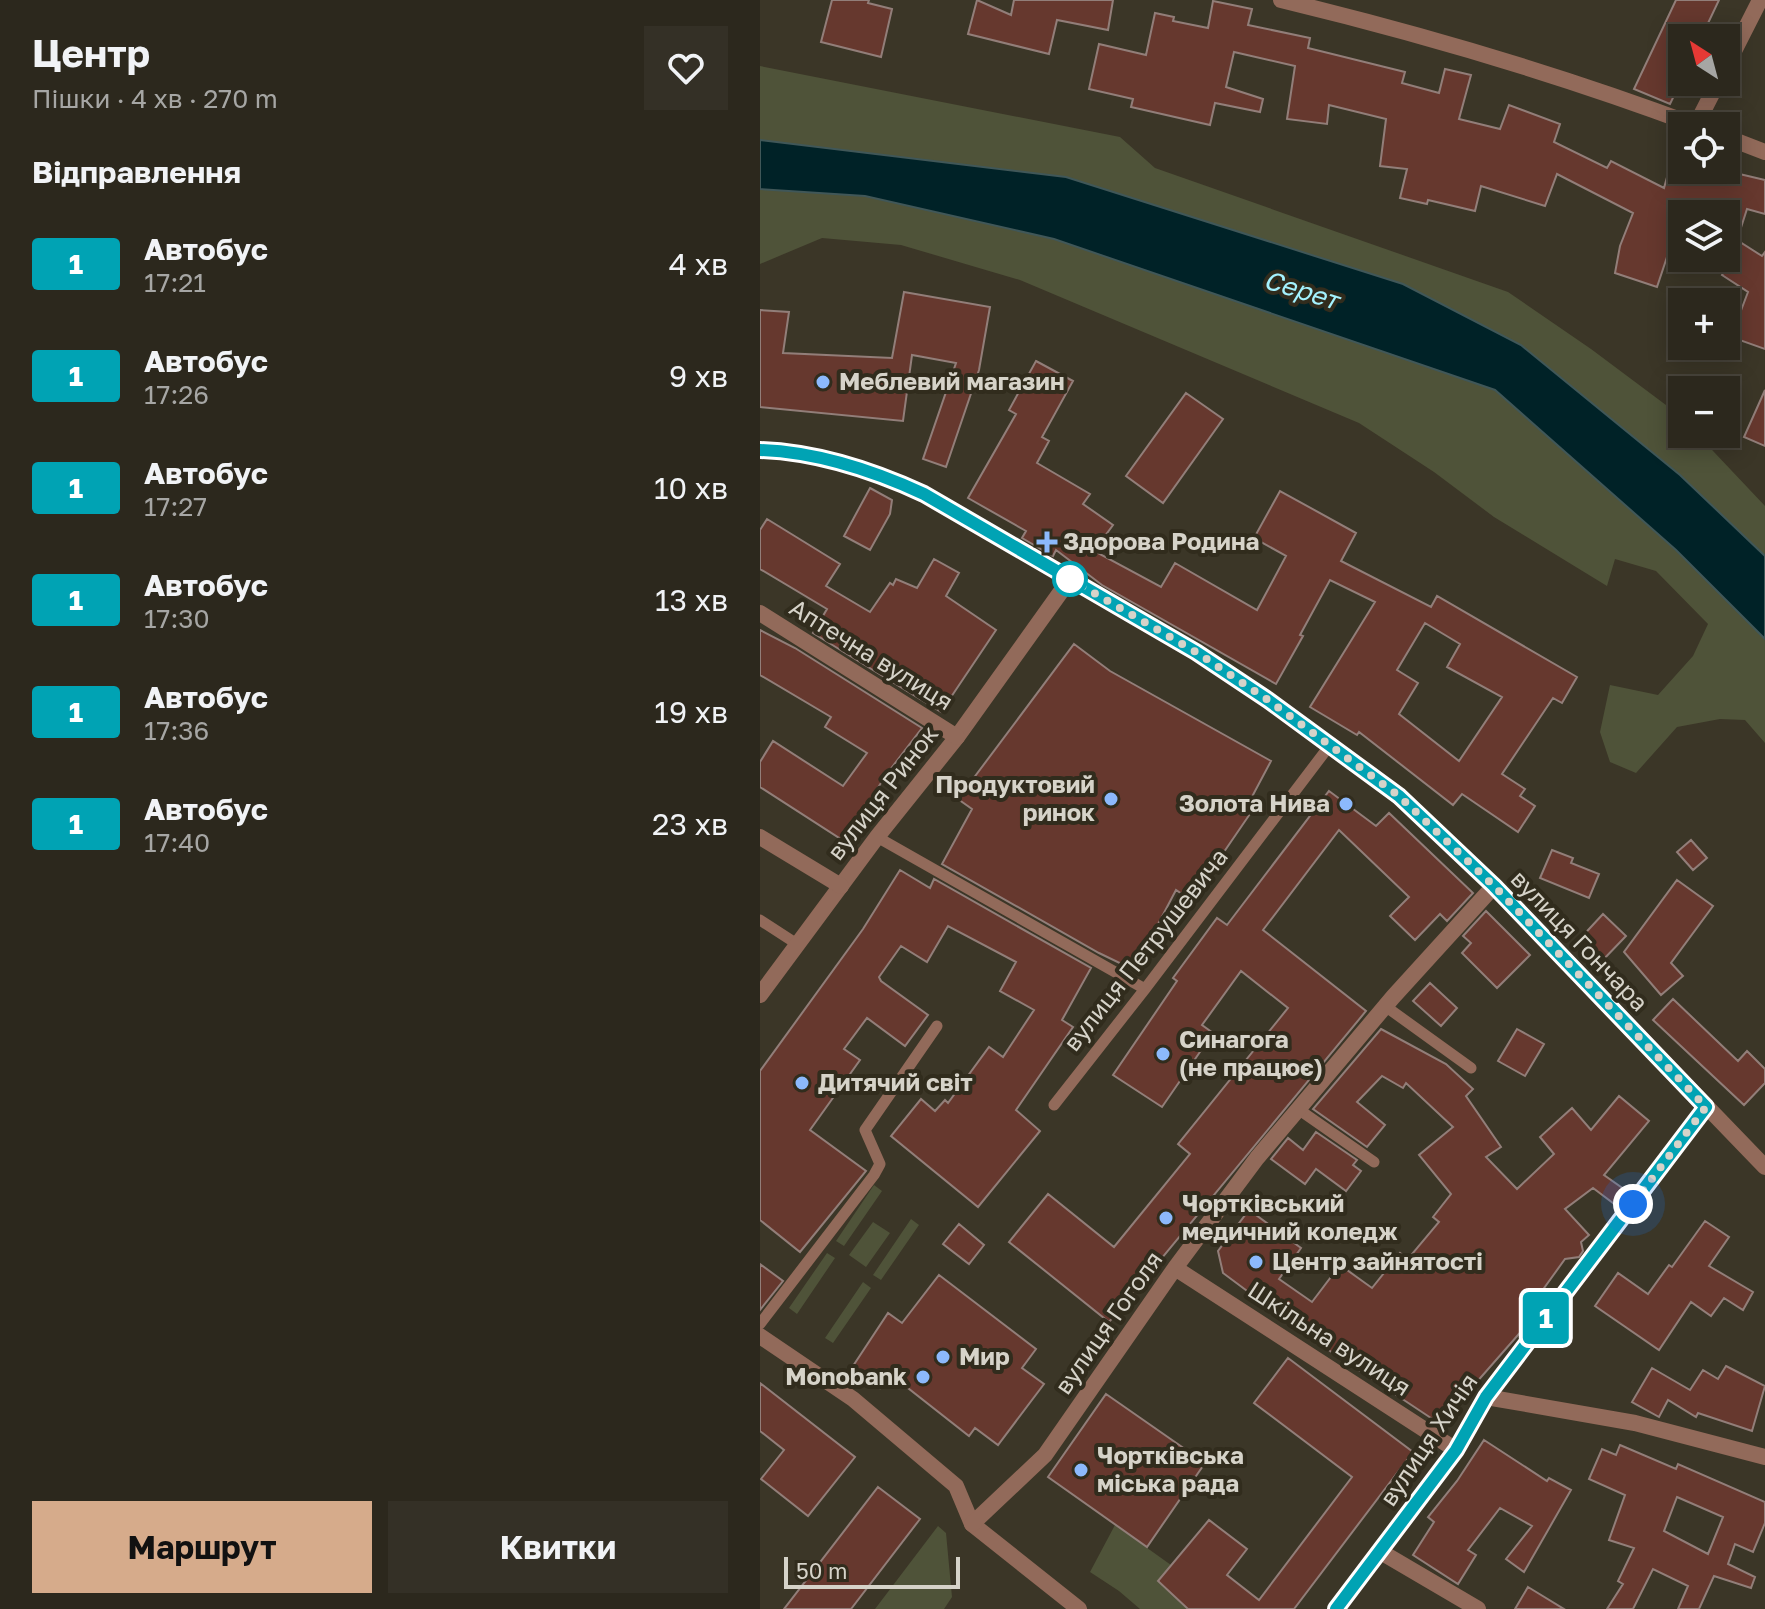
<!DOCTYPE html>
<html lang="uk">
<head>
<meta charset="utf-8">
<style>
  :root { --surface:#2c281d; --page:#343026; --text:#f1f3f6; --muted:#a6a6a4; --line:#48443b; --accent:#d6ab8b }
  body { margin:0; font-family:"Golos Text",sans-serif; background:var(--page); color:var(--text); height:100vh; display:flex; flex-direction:column; font-size:30px; white-space:nowrap }
  * { box-sizing:border-box; margin:0 }
  p { font-size:26px; color:var(--muted) }
  .icon { flex:none; width:44px; height:44px; fill:none; stroke:currentColor; stroke-width:2; stroke-linecap:round; stroke-linejoin:round }
  .map { position:relative; flex:1; overflow:hidden }
  .drawer { display:flex; flex-direction:column; background:var(--surface); width:760px }
  .drawer>* { flex:none }
  .badge { padding:0 16px; border-radius:6px; font-size:28px; line-height:52px }
  .needle { width:52px; rotate:324deg }
  .tools { position:absolute; left:908px; top:24px; display:grid; gap:16px }
  .tools a { display:grid; place-items:center; width:72px; height:72px; border-radius:0px; background:var(--surface); box-shadow:0 4px 20px #0003,0 0 0 2px var(--line); font-size:40px }
  .scale { position:absolute; left:24px; bottom:20px; width:176px; box-sizing:border-box; padding-left:8px; border:4px solid #d6d3c9; border-top:0; font-size:22px; line-height:28px; white-space:nowrap; color:#d6d3c9; -webkit-text-stroke:6px #312c1d; paint-order:stroke }
  .you { position:absolute; width:40px; height:40px; margin:-20px; border:6px solid #fff; border-radius:50%; background:#1a73e8; box-shadow:0 0 0 12px #1a73e833 }
  .map>.badge { position:absolute; translate:-50% -50%; box-shadow:0 0 0 4px #fff }
  h2 { padding:0 32px; font-size:30px; line-height:72px }
  .round { display:grid; place-items:center; flex:none; width:84px; height:84px; border-radius:0px; background:var(--page) }
  .headline { display:flex; align-items:center; justify-content:space-between; height:136px; padding:0 32px }
  h1 { font-size:38px; font-weight:700; line-height:60px }
  .cta { display:flex; gap:16px; margin-top:auto; padding:16px 32px }
  .cta a { flex:1; height:92px; border-radius:0px; background:var(--accent); color:#111; font-size:32px; font-weight:700; line-height:92px; text-align:center }
  .cta a+a { background:var(--page); color:var(--text) }
  ul { padding:0; list-style:none }
  li { display:flex; align-items:center; gap:24px; height:112px; padding:0 32px }
  li div { flex:1 }
  li b { display:block; font-size:30px }
  li em { font-style:normal }
  li .badge { min-width:88px; font-weight:700; text-align:center }
  main { display:flex; flex:1; min-height:0 }
  .map>svg:first-child { display:block }
  .green { fill:#4f5339 }
  .water { fill:#002227; stroke:#405758; stroke-width:2 }
  .building { fill:#66382e; stroke:#927e79; stroke-width:2; fill-rule:evenodd }
  .lines { fill:none; stroke-linecap:round; stroke-linejoin:round }
  .service { stroke:#926a5a; stroke-width:11 }
  .pedestrian { stroke:#926a5a; stroke-width:16 }
  .minor { stroke:#926a5a; stroke-width:16 }
  .tertiary { stroke:#926a5a; stroke-width:16 }
  .line-casing { stroke:#fff; stroke-width:18 }
  .line { stroke:#00a3b4; stroke-width:12 }
  .walk { stroke:#d6d3c9; stroke-width:8; stroke-dasharray:0 14.4 }
  .poi-dot { fill:#8cb9fc; stroke:#312c1d; stroke-width:3 }
  .stop-dot { fill:#fff; stroke:#00a3b4; stroke-width:4 }
  .labels { text-anchor:middle; stroke-width:8; stroke-linejoin:round; paint-order:stroke }
  .poi-label { font-size:24px; font-weight:bold; fill:#d6d3c9; stroke:#312c1d; text-anchor:start }
  .street-label { font-size:24px; fill:#d6d3c9; stroke:#312c1d }
  .water-label { font-size:26px; font-style:italic; fill:#a4f2fe; stroke:#312c1d }
</style>
</head>
<body>
<main>
<section class="drawer">
<div class="headline"><div><h1>Центр</h1><p>Пішки · 4 хв · 270 m</p></div><a class="round"><svg class="icon" aria-label="heart" viewBox="0 0 24 24"><path d="M12 20l-8-8c-3-5 5-10 8-4 3-6 11-1 8 4z"/></svg></a></div>
<h2>Відправлення</h2>
<ul>
<li><span class="badge" style="background:#00a3b4;color:#fff">1</span><div><b>Автобус</b><p>17:21</p></div><em>4 хв</em></li>
<li><span class="badge" style="background:#00a3b4;color:#fff">1</span><div><b>Автобус</b><p>17:26</p></div><em>9 хв</em></li>
<li><span class="badge" style="background:#00a3b4;color:#fff">1</span><div><b>Автобус</b><p>17:27</p></div><em>10 хв</em></li>
<li><span class="badge" style="background:#00a3b4;color:#fff">1</span><div><b>Автобус</b><p>17:30</p></div><em>13 хв</em></li>
<li><span class="badge" style="background:#00a3b4;color:#fff">1</span><div><b>Автобус</b><p>17:36</p></div><em>19 хв</em></li>
<li><span class="badge" style="background:#00a3b4;color:#fff">1</span><div><b>Автобус</b><p>17:40</p></div><em>23 хв</em></li>
</ul>
<div class="cta"><a>Маршрут</a><a>Квитки</a></div>
</section>
<div class="map">
<svg width="1005" height="1609" viewBox="0 0 1005 1609">
  <rect width="100%" height="100%" fill="#3b3627"/>
  <path class="green" d="M0 66 360 137 395 168 748 292 831 349 918 414 922 418V434H937L1005 506V556L920 475 761 345 306 177 0 140Z
    M0 189 105 196 294 239 735 390 916 550 1005 639V743L985 720 960 719 917 727 876 773 850 762 840 732 850 685 898 695 933 656 948 624 896 571 855 559 847 586 734 517 674 472 599 423 260 280 141 245 62 238 0 264Z
    M114 1185 122 1191 84 1246 76 1241Z
    M151 1219 159 1225 121 1280 113 1275Z
    M113 1222 130 1233 106 1267 89 1255Z
    M67 1253 75 1258 37 1314 29 1308Z
    M103 1282 111 1288 73 1343 65 1338Z
    M355 1525 411 1565 398 1581 428 1609H380L359 1591 330 1572Z
    M178 1526 186 1533 192 1597 184 1609H115Z"/>
  <path class="water" d="M0 140 306 177 643 284 761 345 920 475 1005 556V639L916 550 735 390 294 239 105 196 0 189Z"/>
  <path class="building" d="M72 0H109L108 3 132 9 121 57 61 42Z
    M217 0 251 15 254 0H353L348 30 297 20 289 54 208 34Z
    M916 0H959L941 38H922V79L910 104 874 89Z
    M453 1 492 9 488 25 550 38 548 48 645 72 642 83 679 93 685 69 711 75 699 119 740 129 749 105 800 124 794 142 847 168 851 161 904 188 909 170H934V173L968 183 971 172 1005 180V214L987 209 977 240 1002 256 1005 252V349L971 337 988 292 962 275 964 272 932 258H966V214H922V253L910 248 897 287 855 273 860 246 873 213 797 174 785 206 721 186 715 211 668 200 667 204 640 198 647 169 620 166 626 119 569 105 567 124 527 119 535 66 474 52 466 87 503 99 500 112 455 103 450 125 371 107 373 99 329 89 339 44 386 55 395 13 414 17 413 21 448 28Z
    M144 292 230 307 219 370 186 467 163 459 196 363 152 355 143 421 0 407V310L29 312 23 353 132 358Z
    M276 361 313 381 282 437 289 441 277 463 330 494 323 504 353 525 334 551 401 587 415 563 497 610 526 556 494 538 520 491 596 533 581 561 671 607 677 596 817 677 802 703 793 698 742 774 765 789 760 796 775 806 758 832 702 794 693 805 599 732 597 735 550 707 615 602 570 580 540 635 543 636 516 684 342 585 296 550 293 556 262 538 266 531 208 498 256 414 249 410ZM665 623 700 644 687 667 742 697 699 761 639 714 658 683 637 670Z
    M1005 390V446L984 437Z
    M426 393 463 419 403 503 366 476Z
    M110 488 132 500 130 514 110 550 84 536Z
    M7 519 80 564 66 586 110 612 130 583 133 585 136 579 157 588 174 559 199 573 186 596 236 630 181 712 53 633 67 609 0 569V530Z
    M0 630 35 648 162 728 126 775 84 841 0 787V762L13 741 83 786 107 753 65 727 71 717 0 675Z
    M314 644 350 671 511 761 486 808 492 811 431 900 416 890 374 970 339 953 182 864 212 809 198 799Z
    M569 791 616 826 629 813 713 893 687 921 680 914 655 940 630 916 649 897 579 830 503 930 606 1011 349 1322 249 1242 288 1194 354 1247 430 1154 418 1144 528 1008 481 971 442 1025 453 1033 402 1107 353 1075 417 981 413 978 457 918 467 925Z
    M931 840 947 858 933 870 917 852Z
    M792 850 813 858 811 863 839 874 829 898 780 878Z
    M140 870 170 888 174 879 331 968 302 1020 313 1027 256 1110 280 1131 218 1207 131 1136 161 1099 175 1111 185 1100 188 1103 229 1047 243 1057 274 1010 240 991 256 962 188 926 167 962 141 946 119 977 121 981 168 1015 145 1046 107 1018 84 1049 100 1060 50 1130 106 1171 40 1252 0 1220V1071L103 929Z
    M917 880 953 906 911 963 923 976 901 995 864 952Z
    M726 911 770 955 737 988 702 953 711 943 703 936Z
    M843 914 866 936 840 963 817 942Z
    M670 983 697 1008 681 1026 653 1001Z
    M913 999 978 1061 987 1051 1005 1069V1083L984 1105 893 1020Z
    M621 1029 686 1064 713 1089 706 1096 741 1147 726 1157 757 1189 794 1154 780 1137 812 1108 831 1130 859 1096 889 1121 844 1175 868 1192 857 1206 833 1188 805 1209 829 1235 821 1242 823 1251 819 1257 805 1259 774 1302 780 1307 765 1327 680 1424 546 1335 463 1273 458 1251 489 1210 541 1248 519 1279 552 1302 580 1265 612 1288 640 1253 648 1259 679 1222 673 1217 691 1194 659 1155 693 1127 646 1083 643 1088 622 1076 597 1102 625 1125 607 1147 553 1109Z
    M757 1029 784 1044 765 1076 738 1061Z
    M556 1132 597 1160 593 1165 601 1171 586 1191 556 1169 545 1184 511 1159 528 1138 543 1150Z
    M945 1221 969 1237 949 1266 993 1292 983 1310 964 1298 951 1316 931 1302 899 1350 835 1306 858 1273 888 1294 909 1265 912 1267Z
    M199 1224 224 1245 209 1264 183 1244Z
    M0 1264 23 1281 0 1310Z
    M179 1275 276 1349 262 1368 284 1384 238 1445 215 1428 209 1436 130 1374 120 1388 93 1366 128 1313 142 1323Z
    M528 1358 653 1452 534 1609H428L398 1581 449 1520 487 1549 467 1575 499 1600 592 1477 494 1403Z
    M966 1366 1005 1386 992 1431 938 1413 936 1417 908 1400 899 1417 872 1402 892 1368 930 1390 943 1370 958 1379Z
    M0 1383 95 1457 48 1516 1 1479 24 1450 0 1431Z
    M346 1394 445 1463 387 1547 288 1477Z
    M724 1440 787 1481 789 1478 811 1490 764 1572 746 1559 772 1526 740 1508 708 1550 716 1555 698 1584 653 1555 674 1522 668 1517 697 1481Z
    M860 1445 916 1469 918 1464 1005 1502V1523L993 1552 975 1544 968 1564 995 1577 991 1588 954 1576 939 1609H918L928 1586 893 1569 873 1609H847L863 1584 858 1581 874 1548 849 1540 865 1495 829 1479 842 1449 856 1455ZM917 1497 963 1517 948 1554 904 1531Z
    M118 1487 160 1519 91 1609H24Z
    M768 1587 804 1609H755Z"/>
  <g class="lines">
    <path class="service" d="M117 837 385 989
      M0 920 37 944
      M625 1006 711 1068
      M294 1105 385 989 570 745
      M538 1109 614 1162
      M0 1324 114 1175 120 1164 105 1130 177 1026"/>
    <path class="pedestrian" d="M0 995 117 837 197 737 310 579
      M0 1336 93 1399 196 1486 212 1524 319 1609"/>
    <path class="minor" d="M521 0C662 34 801 75 937 126
      M966 67 1000 0
      M936 125 958 82
      M966 137 1005 152
      M0 613 197 737
      M0 837 81 886
      M415 1268 696 1450
      M726 1397 875 1423 1005 1457
      M212 1524 285 1455 415 1268 497 1158 633 997 734 886
      M621 1552 718 1609"/>
    <path class="tertiary" d="M0 450C58 452 112 470 164 494L436 652 508 700 639 796 734 886 1005 1167
      M576 1609 696 1450 726 1397 946 1107"/>
  </g>
  <g class="lines">
    <defs>
      <path id="line" d="M0 450C58 452 112 470 164 494L436 652 508 700 639 796 734 886 946 1107 726 1397 696 1450 576 1609"/>
    </defs>
    <use href="#line" class="line-casing"/>
    <use href="#line" class="line"/>
    <path class="walk" d="M310 579 436 652 508 700 639 796 734 886 946 1107 873 1204"/>
  </g>
  <g class="poi-dot">
    <circle cx="63" cy="382" r="8"/>
    <path d="M283 530h8v8h8v8h-8v8h-8v-8h-8v-8h8z"/>
    <circle cx="351" cy="799" r="8"/>
    <circle cx="586" cy="804" r="8"/>
    <circle cx="403" cy="1054" r="8"/>
    <circle cx="42" cy="1083" r="8"/>
    <circle cx="406" cy="1218" r="8"/>
    <circle cx="496" cy="1262" r="8"/>
    <circle cx="183" cy="1357" r="8"/>
    <circle cx="163" cy="1377" r="8"/>
    <circle cx="321" cy="1470" r="8"/>
  </g>
  <circle class="stop-dot" cx="310" cy="579" r="16"/>
  <g class="labels">
    <g class="poi-label">
      <text x="79" y="390">Меблевий магазин</text>
      <text x="303" y="550">Здорова Родина</text>
      <text x="335" y="793" text-anchor="end">Продуктовий<tspan x="335" dy="28">ринок</tspan></text>
      <text x="570" y="812" text-anchor="end">Золота Нива</text>
      <text x="419" y="1048">Синагога<tspan x="419" dy="28">(не працює)</tspan></text>
      <text x="58" y="1091">Дитячий світ</text>
      <text x="422" y="1212">Чортківський<tspan x="422" dy="28">медичний коледж</tspan></text>
      <text x="512" y="1270">Центр зайнятості</text>
      <text x="199" y="1365">Мир</text>
      <text x="147" y="1385" text-anchor="end">Monobank</text>
      <text x="337" y="1464">Чортківська<tspan x="337" dy="28">міська рада</tspan></text>
    </g>
    <g class="street-label">
      <text transform="translate(111 655) rotate(32)" y="8">Аптечна вулиця</text>
      <text transform="translate(123 793) rotate(-52)" y="8">вулиця Ринок</text>
      <text transform="translate(819 941) rotate(46)" y="8">вулиця Гончара</text>
      <text transform="translate(386 950) rotate(-52)" y="8">вулиця Петрушевича</text>
      <text transform="translate(349 1323) rotate(-55)" y="8">вулиця Гоголя</text>
      <text transform="translate(569 1339) rotate(33)" y="8">Шкільна вулиця</text>
      <text transform="translate(669 1440) rotate(-56)" y="8">вулиця Хичія</text>
    </g>
    <g class="water-label">
      <text transform="translate(541 290) rotate(17)" y="9">Серет</text>
    </g>
  </g>
</svg>
<div class="tools">
<a><svg class="needle" viewBox="-14 -14 28 28"><path d="M0-13l5 13h-10z" fill="#e53935"/><path d="M0 13l5-13h-10z" fill="#a6a6a4"/></svg></a>
<a><svg class="icon" aria-label="locate" viewBox="0 0 24 24"><circle cx="12" cy="12" r="6"/><path d="M12 2v4M12 18v4M2 12h4M18 12h4"/></svg></a>
<a><svg class="icon" aria-label="layers" viewBox="0 0 24 24"><path d="M12 4l9 5-9 5-9-5zM3 14l9 5 9-5"/></svg></a>
<a>+</a>
<a>−</a>
</div>
<div class="scale">50 m</div>
<div class="you" style="left:873px;top:1204px"></div>
<b class="badge" style="left:786px;top:1318px;background:#00a3b4;color:#fff">1</b>
</div>
</main>
</body>
</html>
